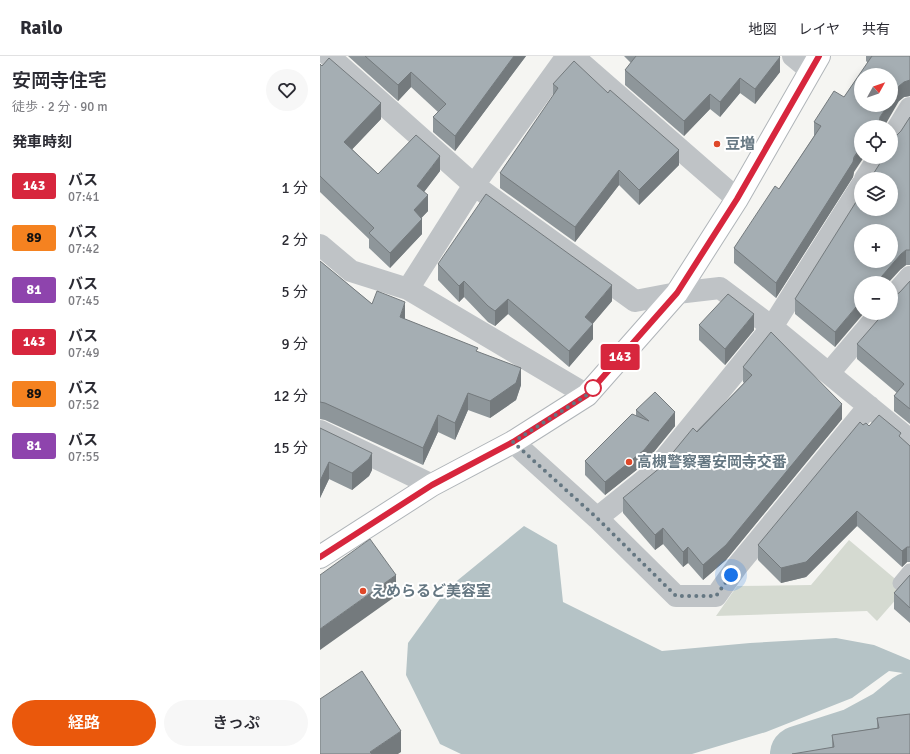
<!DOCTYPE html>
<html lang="ja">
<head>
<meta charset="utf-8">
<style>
  :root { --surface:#fff; --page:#f7f7f7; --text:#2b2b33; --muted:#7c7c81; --line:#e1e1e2; --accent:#ea580c }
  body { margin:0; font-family:Signika,"Noto Sans JP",sans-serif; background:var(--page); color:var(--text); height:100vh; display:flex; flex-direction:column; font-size:15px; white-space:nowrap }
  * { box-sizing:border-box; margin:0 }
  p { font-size:13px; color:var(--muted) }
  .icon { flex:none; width:22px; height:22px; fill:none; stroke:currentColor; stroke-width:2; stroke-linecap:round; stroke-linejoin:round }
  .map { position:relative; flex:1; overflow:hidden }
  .side { display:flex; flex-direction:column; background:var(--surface); width:320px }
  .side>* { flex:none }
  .badge { padding:0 8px; border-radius:3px; font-size:14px; line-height:26px }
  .needle { width:26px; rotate:50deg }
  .buttons { position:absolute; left:534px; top:12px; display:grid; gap:8px }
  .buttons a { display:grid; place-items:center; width:44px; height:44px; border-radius:50%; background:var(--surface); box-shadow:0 2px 10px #0003; font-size:20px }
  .you { position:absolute; width:20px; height:20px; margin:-10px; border:3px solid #fff; border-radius:50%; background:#1a73e8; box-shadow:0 0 0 6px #1a73e833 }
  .map>.badge { position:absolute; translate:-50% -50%; box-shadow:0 0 0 2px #fff }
  h2 { padding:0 12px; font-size:15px; line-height:36px }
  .round { display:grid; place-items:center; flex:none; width:42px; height:42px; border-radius:21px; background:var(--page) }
  .head { display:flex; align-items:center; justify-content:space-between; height:68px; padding:0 12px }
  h1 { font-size:19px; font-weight:600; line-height:30px }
  .cta { display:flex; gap:8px; margin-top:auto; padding:8px 12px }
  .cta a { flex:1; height:46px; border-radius:24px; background:var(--accent); color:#fff; font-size:16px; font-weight:600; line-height:46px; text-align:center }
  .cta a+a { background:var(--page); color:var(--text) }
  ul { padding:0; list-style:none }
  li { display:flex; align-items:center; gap:12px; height:52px; padding:0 12px }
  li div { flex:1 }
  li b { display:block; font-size:15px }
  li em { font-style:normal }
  li .badge { min-width:44px; font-weight:700; text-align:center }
  header { display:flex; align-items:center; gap:24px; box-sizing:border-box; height:56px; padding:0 20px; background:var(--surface); border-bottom:1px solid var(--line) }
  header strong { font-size:19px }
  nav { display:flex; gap:22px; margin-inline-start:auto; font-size:14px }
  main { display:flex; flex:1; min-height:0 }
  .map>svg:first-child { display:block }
  .green { fill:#d5dad1 }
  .water { fill:#b5c3c6 }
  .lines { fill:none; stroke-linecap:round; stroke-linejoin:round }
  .river { stroke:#b5c3c6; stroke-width:56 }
  .primary-casing { stroke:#b0b5b9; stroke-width:24 }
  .service { stroke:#bfc3c6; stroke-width:15 }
  .minor { stroke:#bfc3c6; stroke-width:22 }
  .primary { stroke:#fff; stroke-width:22 }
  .wall { fill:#8e969a }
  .shaded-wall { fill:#747a7d }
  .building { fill:#a5aeb3; stroke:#747a7d; fill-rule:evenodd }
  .line-casing { stroke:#fff; stroke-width:9 }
  .line { stroke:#d7263d; stroke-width:6 }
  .walk { stroke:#657782; stroke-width:4; stroke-dasharray:0 7.2 }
  .poi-dot { fill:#df4829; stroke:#fff; stroke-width:1.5 }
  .stop-dot { fill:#fff; stroke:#d7263d; stroke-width:2 }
  .labels { text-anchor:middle; stroke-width:4; stroke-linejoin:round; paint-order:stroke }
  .poi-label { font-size:15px; font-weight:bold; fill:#657782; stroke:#fff; text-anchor:start }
</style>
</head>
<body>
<header>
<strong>Railo</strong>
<nav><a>地図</a><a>レイヤ</a><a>共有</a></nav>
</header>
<main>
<section class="side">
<div class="head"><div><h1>安岡寺住宅</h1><p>徒歩 · 2 分 · 90 m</p></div><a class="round"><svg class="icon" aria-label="heart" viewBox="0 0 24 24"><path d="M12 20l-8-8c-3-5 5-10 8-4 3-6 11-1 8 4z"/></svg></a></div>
<h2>発車時刻</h2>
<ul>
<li><span class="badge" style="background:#d7263d;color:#fff">143</span><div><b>バス</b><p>07:41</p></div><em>1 分</em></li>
<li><span class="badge" style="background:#f58220;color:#111">89</span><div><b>バス</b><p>07:42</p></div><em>2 分</em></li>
<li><span class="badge" style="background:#8e44ad;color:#fff">81</span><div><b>バス</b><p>07:45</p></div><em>5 分</em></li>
<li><span class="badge" style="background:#d7263d;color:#fff">143</span><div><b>バス</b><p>07:49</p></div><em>9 分</em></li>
<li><span class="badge" style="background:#f58220;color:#111">89</span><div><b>バス</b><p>07:52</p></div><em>12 分</em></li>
<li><span class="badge" style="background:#8e44ad;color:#fff">81</span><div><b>バス</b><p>07:55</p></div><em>15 分</em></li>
</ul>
<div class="cta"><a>経路</a><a>きっぷ</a></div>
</section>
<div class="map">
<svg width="590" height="698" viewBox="0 0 590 698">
  <rect width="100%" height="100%" fill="#f5f5f2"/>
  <path class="green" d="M529 484 586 532 557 565 547 555 396 560 417 530 491 529Z"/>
  <path class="water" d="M204 470 237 489 243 546 342 595 430 587 516 582 554 589 590 604V618L569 615 532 642 446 676 372 698H141L120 688 86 619 88 587 127 533Z"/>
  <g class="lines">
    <path class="river" d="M478 698 534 680 569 661 590 644"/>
    <defs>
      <path id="primary" d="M0 501 112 429 193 386 267 339 357 237 417 143 499 0"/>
    </defs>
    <use href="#primary" class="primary-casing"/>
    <path class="service" d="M580 527 590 515"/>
    <path class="minor" d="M9 0 154 129 315 245 357 237 400 232 452 271 590 384
      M253 0 417 143
      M473 0 490 14
      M571 83 590 52
      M545 123 559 101
      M0 189 31 215 88 233 267 339
      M88 233 154 129 247 0
      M571 243 590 221
      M509 317 560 257
      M0 375 112 429
      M193 386 277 462 333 417 452 271 541 130
      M277 462 356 540H396L418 509 549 350"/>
    <use href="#primary" class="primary"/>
  </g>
  <path class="wall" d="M28 0H206L135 95 113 76V61L118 56 91 31 78 45Z
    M304 0H459L460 16 435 48 420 37 400 61 390 53 364 80 305 29V14L311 7Z
    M546 0H590V40L584 41 579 45 541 71 534 116 533 121 456 242 414 207V192L459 133 494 80V66L524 41 548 7 546 5Z
    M0 8 61 63 32 93 58 118 120 115 104 136 108 155 101 162 102 178 70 212 49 192V183L0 136Z
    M233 28 359 109 319 149 299 129 255 186 180 132V117L233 40Z
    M590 61V209H586L581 213 541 227 515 291 475 258V243L571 101V80L577 79 581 75Z
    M0 205 52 248 158 296 201 329 196 344 170 362 148 354 135 384 118 376 103 409 5 364 0 363Z
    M118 208 292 245 272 268 273 283 249 311 188 258 175 270 168 266 144 241 139 246 118 224Z
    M590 225V368L574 355V340L577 337 537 303V288L571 257 575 240 580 236Z
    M379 269 434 274 405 309 379 284Z
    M423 311 522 363 406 504 383 524 368 507 363 511 343 488 335 494 303 457V442L341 411 424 327 423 326Z
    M316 354 355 370 324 408 285 439 265 419V405L316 360Z
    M543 369 549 370 581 382 590 390V506H587L582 511 537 470 486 521 461 527 438 504V489Z
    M0 372 52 414 49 420 32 434 9 423 0 442Z
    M590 519V567L574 553V537Z
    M557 662 590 698 512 692V679L557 672Z"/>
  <path class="shaded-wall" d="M194 0H206L135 95V80Z
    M460 1V16L435 48V33Z
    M91 16V31L78 45V29Z
    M420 22V37L400 61V46Z
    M590 24V40L584 41 579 45 564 71H559V67L560 61 568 49H571V44L579 30 584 26Z
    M390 38V53L364 80V65Z
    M61 47V63L24 102V86Z
    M541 91V101H544L534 116 533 121 456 242V227Z
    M359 94V109L319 149V134Z
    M120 100V115L97 145V130Z
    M299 114V129L255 186V171Z
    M108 139V155L94 170V154Z
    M102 163V178L70 212V197Z
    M586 194V209L581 213 568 227H559V225L562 220 581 198Z
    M144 225V241L139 246V230Z
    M292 229V245L265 277V261Z
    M188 243V258L175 270V255Z
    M541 245V257H544L515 291V276Z
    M85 246V263L80 278V261Z
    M434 258V274L405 309V293Z
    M273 268V283L249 311V295Z
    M201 312V329L196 344 170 362V345Z
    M148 337V354L135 384V367Z
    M522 348V363L406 504 383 524V509Z
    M355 356V370L324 408 285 439V426Z
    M118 359V376L103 409V392Z
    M52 397V414L49 420 32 434V417Z
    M9 406V423L0 442V425Z
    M537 455V470L486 521 461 527V512Z
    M343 472V488L335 494V479Z
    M368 491V507L363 511V496Z
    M587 491V506L582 511V495Z
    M76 519V540L0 594V573Z
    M81 675V696L78 698H50V696Z"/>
  <path class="building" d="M45 0H194L135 80 113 61 126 48 91 16 78 29Z
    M316 0H459L460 1 435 33 420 22 400 46 390 38 364 65 305 14Z
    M552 0H590V24L584 26 579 30 571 44V19H541V49H568L560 61 559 67V71H541V91L534 101 533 106 456 227 414 192 455 130 459 133 501 70 494 66 514 35 524 41Z
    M9 2 61 47 24 86 58 118 96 79 120 100 97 130 108 139 94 154 102 163 70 197 49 177 54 172 0 120V8L2 10Z
    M254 5 288 37 290 34 359 94 319 134 299 114 255 171 180 117 238 32 233 28Z
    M590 61V194H586L581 198 562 220 559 225V227H541V245L515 276 475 243 541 138V153H571V123H550L564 101H571V80L577 79 581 75ZM541 175H571V205H541Z
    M166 138 292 229 265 261 273 268 249 295 188 243 175 255 168 250 144 225 139 230 118 208Z
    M0 205 52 248 57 235 85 246 80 261 158 292 156 295 201 312 196 327 170 345 148 337 135 367 118 359 103 392 5 347 0 346Z
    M590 225V353L574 340 584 328 537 288 564 257H571V247L572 244V240H575L580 236Z
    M408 238 434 258 405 293 379 269Z
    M451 276 522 348 406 489 383 509 368 491 363 496 343 472 335 479 303 442 341 411 373 372 377 376 432 319 423 311Z
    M335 336 355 356 324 394 285 426 265 405 312 358 329 365 316 354Z
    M559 359 581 377 579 380 590 390V491H587L582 495 537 455 486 506 461 512 438 489 540 366 543 369 546 367 549 370Z
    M0 372 52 397 49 403 32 417 9 406 0 425Z
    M50 483 76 519 0 573V519Z
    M590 519V552L574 537Z
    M42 615 81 675 50 696 52 698H0V643Z
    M590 658V698H472L514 691 512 679 559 672 557 662Z"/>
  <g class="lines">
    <defs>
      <path id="line" d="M0 501 112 429 193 386 267 339 357 237 417 143 499 0"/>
    </defs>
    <use href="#line" class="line-casing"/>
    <use href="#line" class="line"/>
    <path class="walk" d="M273 332 277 328 267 339 193 386 277 462 356 540H396L411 519"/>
  </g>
  <g class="poi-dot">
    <circle cx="397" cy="88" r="4"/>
    <circle cx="309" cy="406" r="4"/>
    <circle cx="43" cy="535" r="4"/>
  </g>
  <circle class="stop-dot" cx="273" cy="332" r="8"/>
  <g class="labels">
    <g class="poi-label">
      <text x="405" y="93">豆増</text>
      <text x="317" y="411">高槻警察署安岡寺交番</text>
      <text x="51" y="540">えめらるど美容室</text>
    </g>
  </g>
</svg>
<div class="buttons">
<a><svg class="needle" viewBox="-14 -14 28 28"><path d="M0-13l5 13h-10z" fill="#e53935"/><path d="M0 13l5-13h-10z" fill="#7c7c81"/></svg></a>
<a><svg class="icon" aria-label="locate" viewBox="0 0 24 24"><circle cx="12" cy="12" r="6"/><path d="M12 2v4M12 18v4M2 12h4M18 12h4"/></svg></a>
<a><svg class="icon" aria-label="layers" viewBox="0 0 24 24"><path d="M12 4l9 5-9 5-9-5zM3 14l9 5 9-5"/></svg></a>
<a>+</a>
<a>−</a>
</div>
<div class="you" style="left:411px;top:519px"></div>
<b class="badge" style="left:300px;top:301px;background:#d7263d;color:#fff">143</b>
</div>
</main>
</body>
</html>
